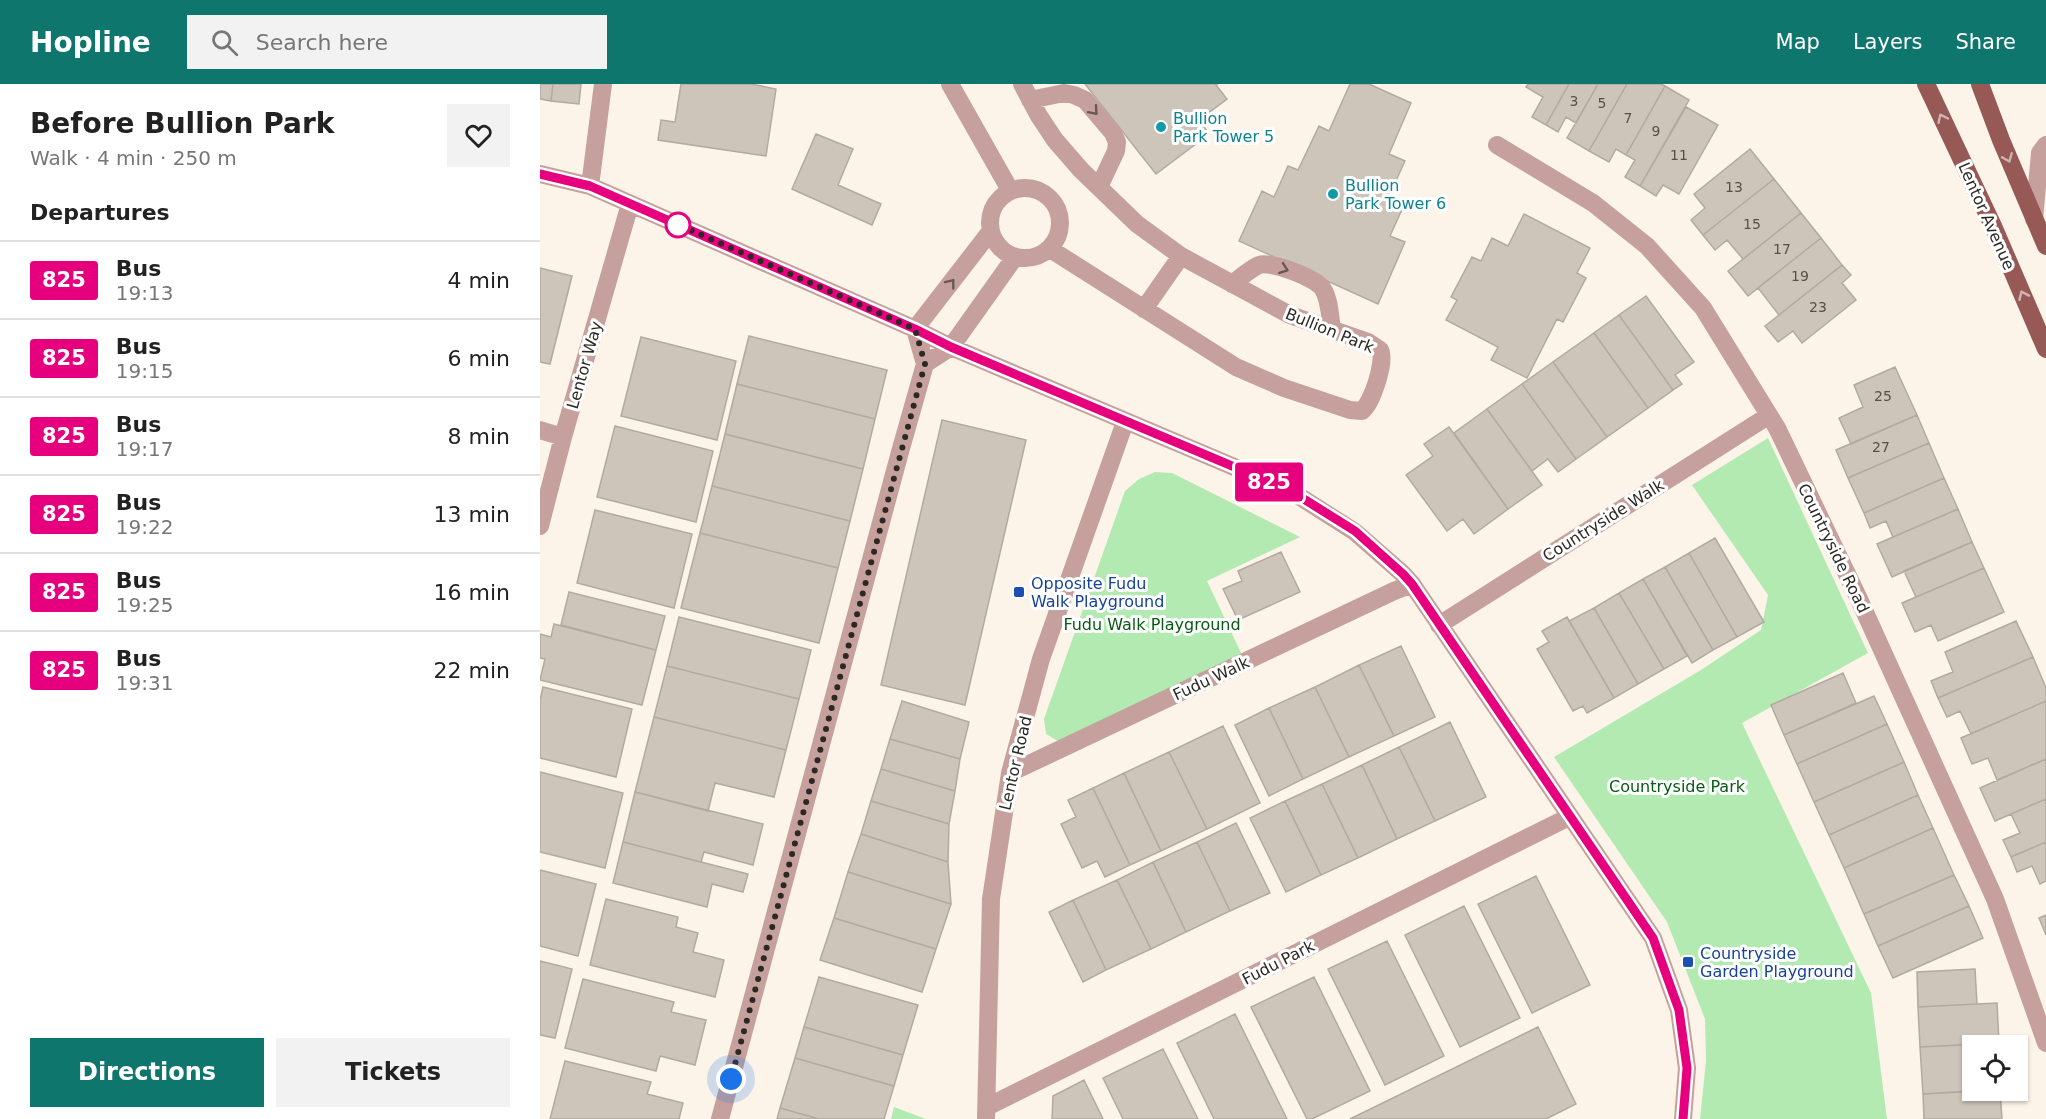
<!DOCTYPE html>
<html lang="en">
<head>
<meta charset="utf-8">
<style>
  :root { --surface:#fff; --page:#f2f2f2; --text:#222; --muted:#767676; --line:#e0e0e0; --accent:#0f766e }
  body { margin:0; font-family:"DejaVu Sans",sans-serif; background:var(--page); color:var(--text); height:100vh; display:flex; flex-direction:column; font-size:22px; white-space:nowrap }
  * { box-sizing:border-box; margin:0 }
  p { font-size:20px; color:var(--muted) }
  .icon { flex:none; width:33px; height:33px; fill:none; stroke:currentColor; stroke-width:2; stroke-linecap:round; stroke-linejoin:round }
  .map { position:relative; flex:1; overflow:hidden }
  .sheet { display:flex; flex-direction:column; background:var(--surface); width:540px }
  .sheet>* { flex:none }
  .badge { padding:0 12px; border-radius:4px; font-size:21px; line-height:39px }
  .fabs { position:absolute; left:1422px; top:951px; display:grid; gap:12px }
  .fabs a { display:grid; place-items:center; width:66px; height:66px; border-radius:0px; background:var(--surface); box-shadow:0 2px 4px #0004; font-size:30px }
  .you { position:absolute; width:30px; height:30px; margin:-15px; border:4px solid #fff; border-radius:50%; background:#1a73e8; box-shadow:0 0 0 9px #1a73e833 }
  .map>.badge { position:absolute; translate:-50% -50%; box-shadow:0 0 0 3px #fff }
  h2 { padding:0 30px; font-size:22px; line-height:54px }
  .round { display:grid; place-items:center; flex:none; width:63px; height:63px; border-radius:0px; background:var(--page) }
  .summary { display:flex; align-items:center; justify-content:space-between; height:102px; padding:0 30px }
  h1 { font-size:28px; font-weight:600; line-height:45px }
  .action { display:flex; gap:12px; margin-top:auto; padding:12px 30px }
  .action a { flex:1; height:69px; border-radius:0px; background:var(--accent); color:#fff; font-size:24px; font-weight:600; line-height:69px; text-align:center }
  .action a+a { background:var(--page); color:var(--text) }
  ul { padding:0; list-style:none }
  li { display:flex; align-items:center; gap:18px; height:78px; padding:0 30px; border-top:2px solid var(--line) }
  li div { flex:1 }
  li b { display:block; font-size:22px }
  li em { font-style:normal }
  li .badge { min-width:66px; font-weight:700; text-align:center }
  header { display:flex; align-items:center; gap:36px; box-sizing:border-box; height:84px; padding:0 30px; background:var(--accent); color:#fff }
  header strong { font-size:28px }
  nav { display:flex; gap:33px; margin-inline-start:auto; font-size:21px }
  .search { width:420px; height:54px; background:var(--page); display:flex; align-items:center; gap:15px; box-sizing:border-box; padding:0 21px; border-radius:0px; color:var(--muted); font-size:22px }
  main { display:flex; flex:1; min-height:0 }
  .map>svg:first-child { display:block }
  .green { fill:#b2eab1 }
  .building { fill:#cdc5ba; stroke:#b2aaa0; stroke-width:1.5 }
  .lines { fill:none; stroke-linecap:round; stroke-linejoin:round }
  .minor { stroke:#c5a09d; stroke-width:18 }
  .major { stroke:#975956; stroke-width:18 }
  .oneway { stroke:#695955 }
  .oneway2 { stroke:#d0b4b3 }
  .line-casing { stroke:#fff; stroke-width:14 }
  .line { stroke:#e6007e; stroke-width:9 }
  .walk { stroke:#2c2925; stroke-width:6; stroke-dasharray:0 10.8 }
  .culture-dot { fill:#0f9aa8; stroke:#fff; stroke-width:2 }
  .stop-dot { fill:#fff; stroke:#e6007e; stroke-width:3 }
  .transit-dot { fill:#1a4fb4; stroke:#fff; stroke-width:2 }
  .labels { text-anchor:middle; stroke-width:6; stroke-linejoin:round; paint-order:stroke }
  .number-label { font-size:14px; fill:#54504a }
  .culture-label { font-size:16px; fill:#0d838f; stroke:#fff; text-anchor:start }
  .street-label { font-size:16px; fill:#2c2925; stroke:#fff }
  .transit-label { font-size:16px; fill:#164399; stroke:#fff; text-anchor:start }
  .park-label { font-size:16px; fill:#075a13; stroke:#fff }
</style>
</head>
<body>
<header>
<strong>Hopline</strong>
<div class="search"><svg class="icon" aria-label="search" viewBox="0 0 24 24"><circle cx="10" cy="10" r="6"/><path d="M15 15l6 6"/></svg>Search here</div>
<nav><a>Map</a><a>Layers</a><a>Share</a></nav>
</header>
<main>
<section class="sheet">
<div class="summary"><div><h1>Before Bullion Park</h1><p>Walk · 4 min · 250 m</p></div><a class="round"><svg class="icon" aria-label="heart" viewBox="0 0 24 24"><path d="M12 20l-8-8c-3-5 5-10 8-4 3-6 11-1 8 4z"/></svg></a></div>
<h2>Departures</h2>
<ul>
<li><span class="badge" style="background:#e6007e;color:#fff">825</span><div><b>Bus</b><p>19:13</p></div><em>4 min</em></li>
<li><span class="badge" style="background:#e6007e;color:#fff">825</span><div><b>Bus</b><p>19:15</p></div><em>6 min</em></li>
<li><span class="badge" style="background:#e6007e;color:#fff">825</span><div><b>Bus</b><p>19:17</p></div><em>8 min</em></li>
<li><span class="badge" style="background:#e6007e;color:#fff">825</span><div><b>Bus</b><p>19:22</p></div><em>13 min</em></li>
<li><span class="badge" style="background:#e6007e;color:#fff">825</span><div><b>Bus</b><p>19:25</p></div><em>16 min</em></li>
<li><span class="badge" style="background:#e6007e;color:#fff">825</span><div><b>Bus</b><p>19:31</p></div><em>22 min</em></li>
</ul>
<div class="action"><a>Directions</a><a>Tickets</a></div>
</section>
<div class="map">
<svg width="1506" height="1035" viewBox="0 0 1506 1035">
  <rect width="100%" height="100%" fill="#fcf4e8"/>
  <path class="green" d="M1228 354 1328 569 1202 639 1331 909 1347 1035H1160L1166 977 1165 935 1127 838 1014 673 1161 586 1221 546 1228 511 1152 401Z
    M615 388 632 389 760 453 667 497 703 573 518 657 506 650 504 635 585 407 599 395Z
    M354 1023 386 1035H351Z"/>
  <path class="building" d="M0 0H13L11 17 0 15Z
    M13 0H41L39 20 11 17Z
    M141 0H211L236 5 226 72 118 56 121 36 135 38Z
    M545 0H678L676 1 687 15 659 36 669 50 616 90Z
    M810 0H829L871 19 849 70 865 77 849 112 865 119 850 152 865 158 838 220 699 157 722 107 734 113 748 82 758 86 779 42 789 47Z
    M988 0H1029L1006 41 992 33 1003 13 986 3Z
    M1029 0H1058L1036 39 1026 33 1018 48 1006 41Z
    M1058 0H1087L1049 67 1027 54Z
    M1087 0H1121L1125 2 1086 71 1076 65 1069 78 1049 67Z
    M1125 2 1149 16 1100 102 1085 93 1095 76 1086 71Z
    M1146 23 1178 41 1139 110 1123 101 1116 112 1100 102Z
    M276 50 313 65 298 101 341 120 332 141 252 105Z
    M1210 65 1234 95 1163 151 1151 136 1165 124 1154 110Z
    M1234 95 1261 129 1203 175 1187 156 1175 166 1163 151Z
    M1261 129 1281 154 1208 212 1188 187Z
    M984 130 1050 164 1037 189 1046 194 1023 238 1017 235 987 294 951 276 958 263 906 236 917 216 911 213 932 173 941 177 952 154 968 162Z
    M1281 154 1302 181 1239 231 1218 204Z
    M1302 181 1311 191 1302 199 1316 216 1262 259 1253 247 1238 258 1225 242Z
    M0 184 32 192 10 280 0 278Z
    M1106 212 1154 278 1135 291 1142 300 1133 306 1079 231Z
    M1079 231 1133 306 1108 324 1054 249Z
    M1054 249 1108 324 1067 353 1013 278Z
    M209 252 347 286 335 335 197 300Z
    M101 253 196 277 177 356 81 332Z
    M1013 278 1067 353 1036 375 982 300Z
    M1355 283 1377 331 1311 360 1299 334 1323 323 1314 301Z
    M197 300 335 335 323 385 185 350Z
    M982 300 1036 375 1018 388 1008 375 992 387 947 325Z
    M947 325 1002 401 968 425 914 349Z
    M1377 331 1389 359 1308 394 1296 366Z
    M402 336 486 356 425 621 341 601Z
    M75 342 173 367 156 438 57 413Z
    M909 343 968 425 934 450 923 435 907 447 866 391 893 372 884 360Z
    M185 350 323 385 310 437 172 402Z
    M1389 359 1404 394 1324 429 1308 394Z
    M1404 394 1418 425 1353 453 1346 437 1330 444 1324 429Z
    M172 402 310 437 298 484 160 449Z
    M1418 425 1432 458 1352 493 1337 460Z
    M55 426 152 450 134 524 37 499Z
    M160 449 298 484 279 559 141 524Z
    M1175 454 1224 538 1197 553 1149 469Z
    M1432 458 1444 484 1376 513 1364 487Z
    M741 468 760 508 698 536 683 505 702 497 698 487Z
    M1149 469 1197 553 1173 566 1125 483Z
    M1125 483 1173 566 1152 579 1103 495Z
    M1444 484 1464 528 1398 557 1391 541 1375 548 1362 519Z
    M1103 495 1147 572 1124 585 1079 509Z
    M29 508 125 532 116 566 21 541Z
    M1079 509 1124 585 1098 600 1054 524Z
    M1054 524 1098 600 1074 614 1029 537Z
    M139 533 271 566 259 615 127 582Z
    M1027 533 1074 614 1047 629 1043 622 1033 627 997 565 1009 558 1002 547Z
    M1476 537 1493 573 1398 614 1391 597 1413 588 1405 568Z
    M14 540 116 566 102 621 0 596 5 575 0 574V550L11 553Z
    M861 562 895 633 854 652 819 581Z
    M1493 573 1506 604V617L1431 650 1420 627 1407 633 1398 614Z
    M819 581 854 652 809 673 775 603Z
    M127 582 259 615 246 666 114 633Z
    M1303 589 1316 619 1244 651 1231 621Z
    M3 603 92 625 76 693 0 674V616Z
    M775 603 809 673 763 695 729 624Z
    M1334 612 1347 640 1257 680 1244 651Z
    M362 617 429 638 420 675 350 655Z
    M1506 617V675L1457 696 1448 674 1432 680 1421 654Z
    M729 624 763 695 729 712 695 641Z
    M114 633 246 666 234 713 175 699 168 727 95 708Z
    M910 638 946 713 895 737 859 663Z
    M1347 640 1364 678 1274 718 1257 680Z
    M683 642 720 719 667 745 629 668Z
    M350 655 420 675 415 707 341 685Z
    M859 663 895 737 857 755 822 681Z
    M629 668 667 745 621 767 584 689Z
    M1506 675V715L1455 737 1440 704Z
    M1364 678 1378 711 1289 751 1274 718Z
    M822 681 857 755 818 774 782 700Z
    M341 685 415 707 409 740 331 717Z
    M0 688 83 709 65 784 0 768Z
    M584 689 621 767 590 781 553 704Z
    M782 700 818 774 781 791 745 717Z
    M553 704 590 781 565 793 557 777 542 784 521 740 536 733 528 716Z
    M95 708 223 740 213 781 164 768 161 778 83 758Z
    M1378 711 1393 744 1304 784 1289 751Z
    M1506 715V758L1471 773 1463 756 1480 749 1471 730Z
    M331 717 409 740 408 778 321 750Z
    M745 717 781 791 746 808 710 734Z
    M696 739 730 809 690 827 657 758Z
    M1393 744 1414 791 1324 830 1304 784Z
    M321 750 408 778 411 820 308 788Z
    M83 758 208 790 203 808 172 800 167 823 73 799Z
    M657 758 690 827 646 848 613 778Z
    M1506 758V797L1500 800 1492 782 1477 788 1471 773Z
    M613 778 646 848 611 865 577 796Z
    M0 786 56 800 38 872 0 862Z
    M308 788 411 820 396 865 294 834Z
    M1414 791 1429 822 1338 862 1324 830Z
    M996 792 1050 901 992 929 938 820Z
    M577 796 611 865 566 886 533 816Z
    M66 815 138 833 136 843 158 849 153 868 184 876 175 913 50 881Z
    M533 816 566 886 543 898 509 828Z
    M924 822 980 934 920 963 865 851Z
    M1429 822 1443 854 1353 894 1338 862Z
    M1506 831V851L1499 834Z
    M294 834 396 865 382 908 280 876Z
    M847 857 904 972 845 1001 788 885Z
    M0 877 32 885 15 954 0 951Z
    M1435 885 1437 920 1378 923 1377 888Z
    M279 893 378 921 363 971 264 943Z
    M774 893 830 1007 772 1035H767L711 923Z
    M43 895 134 918 131 928 166 936 155 981 120 972 116 987 25 964Z
    M1457 919 1459 959 1380 963 1378 923Z
    M695 930 747 1035H674L637 959Z
    M264 943 363 971 354 1002 255 974Z
    M998 943 1036 1020 1006 1035H810Z
    M1443 960V962H1432V1006H1446L1383 1010 1380 963Z
    M623 965 658 1035H583L563 994Z
    M255 974 354 1002 344 1035H279L240 1024Z
    M25 977 111 998 107 1010 143 1019 139 1035H10Z
    M544 996 563 1035H512L513 1012Z
    M1460 1006 1462 1035H1384L1383 1010Z
    M240 1024 279 1035H237Z"/>
  <g class="lines">
    <path class="minor" d="M410 0 470 106
      M482 0 499 32 515 56 541 86 597 140 641 172 750 231 828 258 840 266C846 277 832 319 822 327L810 326 744 304 696 283 510 165
      M490 16 524 9 534 11 545 16 573 49 577 58 576 67 559 103
      M957 61 1053 119 1107 162 1163 224 1237 344 1318 513 1455 815 1506 959
      M0 90 50 102 375 245 411 263 751 407 815 448 863 490 872 500 1113 854 1139 926 1147 984 1143 1035
      M50 102 63 0
      M450 139a35 35 0 1 1 70 0a35 35 0 1 1-70 0Z
      M1494 135 1500 69 1506 61
      M692 200C700 194 710 185 719 181 732 177 776 194 783 205 790 217 790 233 792 246
      M604 225 641 172
      M375 245 450 148
      M385 280 411 263 475 173
      M0 346 23 353
      M0 442 23 353 90 120
      M899 541 1228 332
      M470 689 854 507 872 500
      M447 1023 1029 733
      M180 1035 360 368 385 280 375 245
      M446 1035 451 815 470 689 501 575 585 338"/>
    <path class="major" d="M1386 0 1453 142 1506 265
      M1440 0 1461 56 1506 162"/>
  </g>
  <defs><path id="oneway-chevron" d="M-2-3.5L2.5 0L-2 3.5" fill="none" stroke-width="1.6" stroke-linecap="round" stroke-linejoin="round" transform="scale(1.5)"/></defs>
  <g class="oneway">
    <use href="#oneway-chevron" transform="translate(554 27) rotate(49)"/>
    <use href="#oneway-chevron" transform="translate(744 185) rotate(20)"/>
    <use href="#oneway-chevron" transform="translate(411 199) rotate(-52)"/>
  </g>
  <g class="oneway2">
    <use href="#oneway-chevron" transform="translate(1402 34) rotate(-115)"/>
    <use href="#oneway-chevron" transform="translate(1468 74) rotate(67)"/>
    <use href="#oneway-chevron" transform="translate(1483 211) rotate(-114)"/>
  </g>
  <g class="lines">
    <defs>
      <path id="line" d="M0 90 50 102 375 245 411 263 751 407 815 447 863 490 872 500 1113 854 1139 926 1147 984 1143 1035"/>
    </defs>
    <use href="#line" class="line-casing"/>
    <use href="#line" class="line"/>
    <path class="walk" d="M138 141 130 137 375 245 385 280 191 995"/>
  </g>
  <g class="culture-dot">
    <circle cx="621" cy="43" r="6"/>
    <circle cx="793" cy="110" r="6"/>
  </g>
  <circle class="stop-dot" cx="138" cy="141" r="12"/>
  <g class="transit-dot">
    <rect x="473" y="502" width="12" height="12" rx="3"/>
    <rect x="1142" y="872" width="12" height="12" rx="3"/>
  </g>
  <g class="labels">
    <g class="number-label">
      <text x="1034" y="22">3</text>
      <text x="1062" y="24">5</text>
      <text x="1088" y="39">7</text>
      <text x="1116" y="52">9</text>
      <text x="1139" y="76">11</text>
      <text x="1194" y="108">13</text>
      <text x="1212" y="145">15</text>
      <text x="1242" y="170">17</text>
      <text x="1260" y="197">19</text>
      <text x="1278" y="228">23</text>
      <text x="1343" y="317">25</text>
      <text x="1341" y="368">27</text>
    </g>
    <g class="culture-label">
      <text x="633" y="40">Bullion<tspan x="633" dy="18">Park Tower 5</tspan></text>
      <text x="805" y="107">Bullion<tspan x="805" dy="18">Park Tower 6</tspan></text>
    </g>
    <g class="street-label">
      <text transform="translate(1447 132) rotate(66)" y="6">Lentor Avenue</text>
      <text transform="translate(790 246) rotate(22)" y="6">Bullion Park</text>
      <text transform="translate(44 281) rotate(-74)" y="6">Lentor Way</text>
      <text transform="translate(1063 436) rotate(-32)" y="6">Countryside Walk</text>
      <text transform="translate(1294 464) rotate(64)" y="6">Countryside Road</text>
      <text transform="translate(671 594) rotate(-25)" y="6">Fudu Walk</text>
      <text transform="translate(475 679) rotate(-77)" y="6">Lentor Road</text>
      <text transform="translate(738 878) rotate(-27)" y="6">Fudu Park</text>
    </g>
    <g class="transit-label">
      <text x="491" y="505">Opposite Fudu<tspan x="491" dy="18">Walk Playground</tspan></text>
      <text x="1160" y="875">Countryside<tspan x="1160" dy="18">Garden Playground</tspan></text>
    </g>
    <g class="park-label">
      <text x="612" y="546">Fudu Walk Playground</text>
      <text x="1137" y="708">Countryside Park</text>
    </g>
  </g>
</svg>
<div class="fabs">
<a><svg class="icon" aria-label="locate" viewBox="0 0 24 24"><circle cx="12" cy="12" r="6"/><path d="M12 2v4M12 18v4M2 12h4M18 12h4"/></svg></a>
</div>
<div class="you" style="left:191px;top:995px"></div>
<b class="badge" style="left:729px;top:398px;background:#e6007e;color:#fff">825</b>
</div>
</main>
</body>
</html>
